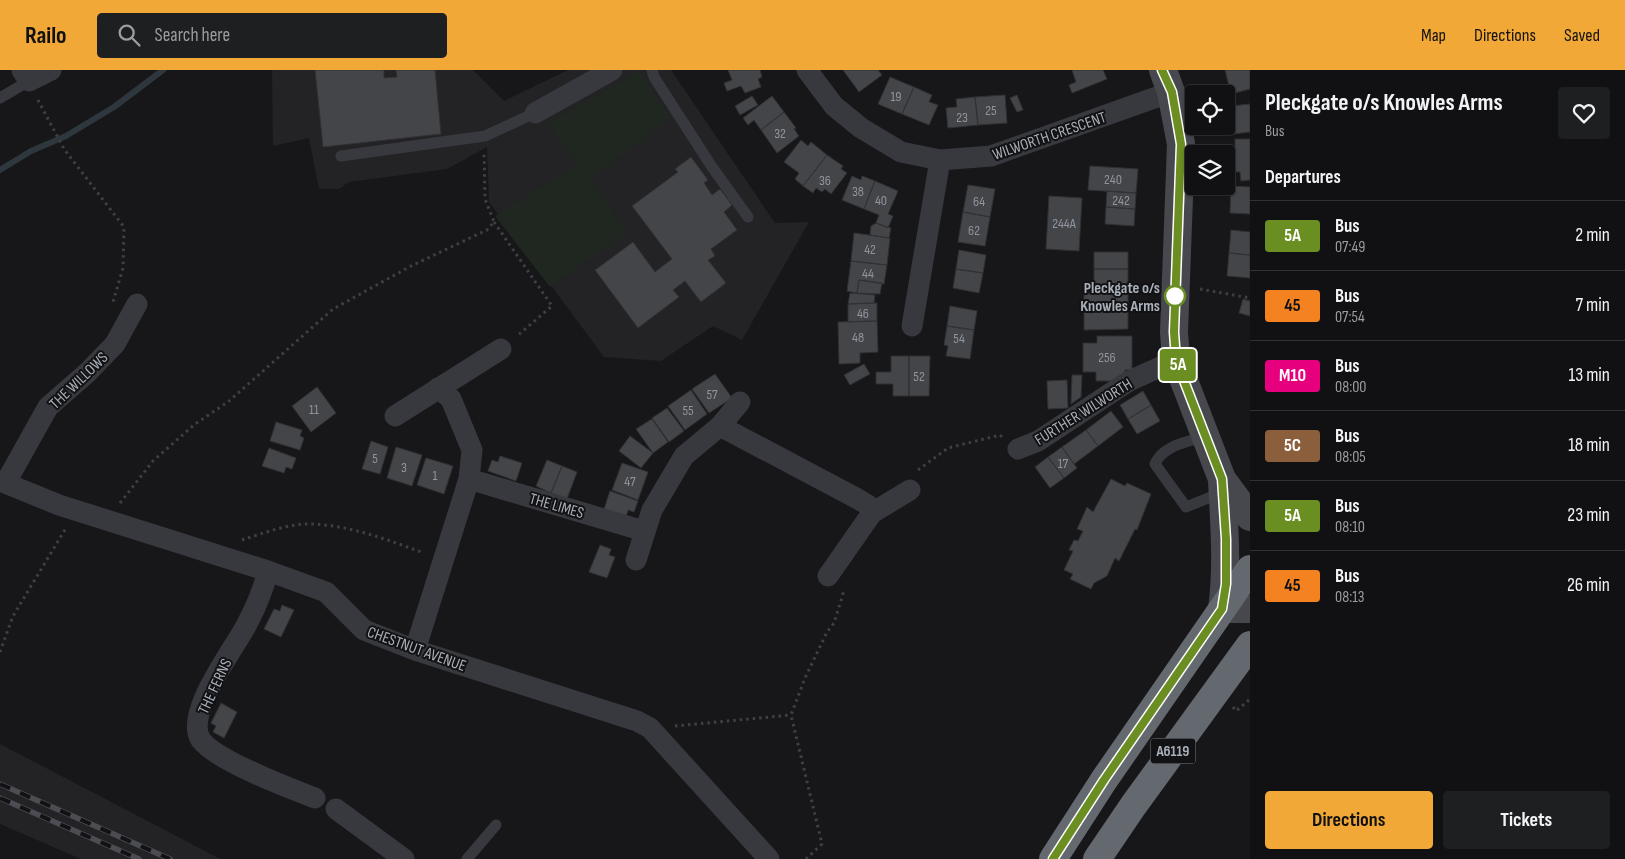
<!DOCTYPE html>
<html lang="en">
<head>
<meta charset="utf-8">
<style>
  :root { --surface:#111113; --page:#1e1f21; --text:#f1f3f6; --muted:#9c9da0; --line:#303133; --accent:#f2a836 }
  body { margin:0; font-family:"Sofia Sans Condensed",sans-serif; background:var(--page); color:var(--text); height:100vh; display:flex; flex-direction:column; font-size:19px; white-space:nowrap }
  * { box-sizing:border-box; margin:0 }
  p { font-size:16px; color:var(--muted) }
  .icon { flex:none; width:28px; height:28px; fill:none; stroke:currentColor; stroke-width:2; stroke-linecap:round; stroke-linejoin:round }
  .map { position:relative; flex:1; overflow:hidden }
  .sheet { display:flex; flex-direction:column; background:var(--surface); width:375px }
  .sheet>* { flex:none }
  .badge { padding:0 10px; border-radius:4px; font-size:18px; line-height:32px }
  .tools { position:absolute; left:1185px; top:15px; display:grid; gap:10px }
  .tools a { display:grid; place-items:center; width:50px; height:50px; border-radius:5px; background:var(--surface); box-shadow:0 1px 4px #0004,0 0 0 1px var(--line); font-size:25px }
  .map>.badge { position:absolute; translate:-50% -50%; box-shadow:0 0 0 2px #fff }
  h2 { padding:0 15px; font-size:19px; line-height:45px }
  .round { display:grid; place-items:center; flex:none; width:52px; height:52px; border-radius:5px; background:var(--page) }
  .headline { display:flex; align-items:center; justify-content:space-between; height:85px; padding:0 15px }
  h1 { font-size:24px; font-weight:700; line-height:38px }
  .cta { display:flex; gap:10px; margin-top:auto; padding:10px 15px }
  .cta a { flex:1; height:58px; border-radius:5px; background:var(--accent); color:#111; font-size:20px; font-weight:700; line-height:58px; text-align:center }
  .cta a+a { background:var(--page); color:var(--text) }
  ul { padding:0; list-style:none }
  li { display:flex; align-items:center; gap:15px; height:70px; padding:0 15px; border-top:1px solid var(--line) }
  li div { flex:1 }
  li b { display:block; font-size:19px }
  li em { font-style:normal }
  li .badge { min-width:55px; font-weight:700; text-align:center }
  header { display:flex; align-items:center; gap:30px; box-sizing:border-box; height:70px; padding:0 25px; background:var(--accent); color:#111 }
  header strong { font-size:24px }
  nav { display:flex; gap:28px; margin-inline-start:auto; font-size:18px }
  .search { width:350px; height:45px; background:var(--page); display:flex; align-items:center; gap:12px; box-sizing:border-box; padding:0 18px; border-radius:5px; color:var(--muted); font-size:19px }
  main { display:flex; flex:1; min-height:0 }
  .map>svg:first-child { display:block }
  .built { fill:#232326 }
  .green { fill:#1f2720 }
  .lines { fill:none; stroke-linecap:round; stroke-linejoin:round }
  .stream { stroke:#2d373d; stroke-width:6 }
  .building { fill:#434549; stroke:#313135 }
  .path { stroke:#3e4045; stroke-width:3; stroke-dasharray:2.5 4; stroke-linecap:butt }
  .lane { stroke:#38393e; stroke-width:11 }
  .street { stroke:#38393e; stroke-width:21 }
  .secondary { stroke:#46484e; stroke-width:28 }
  .highway { stroke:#64686f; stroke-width:28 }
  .rail-casing { stroke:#4b4d53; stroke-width:5.5 }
  .rail { stroke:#121214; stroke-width:4; stroke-dasharray:11; stroke-linecap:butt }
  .line-casing { stroke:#fff; stroke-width:11 }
  .line { stroke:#6b8e23; stroke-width:8 }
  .stop-dot { fill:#fff; stroke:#6b8e23; stroke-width:2.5 }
  .labels { text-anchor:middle; stroke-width:4; stroke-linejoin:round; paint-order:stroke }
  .number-label { font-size:14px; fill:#90949d }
  .shield { fill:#121214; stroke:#7c8088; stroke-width:1 }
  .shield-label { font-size:15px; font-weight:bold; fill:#a9afb9 }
  .street-label { font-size:16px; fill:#a9afb9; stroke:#121214 }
  .stop-label { font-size:16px; font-weight:bold; fill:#a9afb9; stroke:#121214; text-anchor:end }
</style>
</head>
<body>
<header>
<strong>Railo</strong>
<div class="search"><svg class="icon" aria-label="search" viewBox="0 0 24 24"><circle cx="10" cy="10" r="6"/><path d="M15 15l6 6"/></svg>Search here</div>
<nav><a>Map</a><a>Directions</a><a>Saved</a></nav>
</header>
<main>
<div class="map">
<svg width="1250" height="789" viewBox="0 0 1250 789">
  <rect width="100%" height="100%" fill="#171719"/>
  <path class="built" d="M272 0H473L504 31 568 0H671L775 153 809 152 742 270 713 256 661 291 604 287 489 132 487 77 447 99 349 112 339 119H319L309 68 273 76Z
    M0 674 184 770 220 789H81L0 754Z"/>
  <path class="green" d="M639 1 671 48 590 110 628 162 550 217 495 146 577 94 548 53Z"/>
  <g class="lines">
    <path class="stream" d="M0 100 31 81 66 66 114 37 163 0"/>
  </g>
  <path class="building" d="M315 0H384V8L397 7 396 0H435L441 64 323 77Z
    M728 0H760L762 7 758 9 761 17 745 23 741 16 727 21 724 13 732 10Z
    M843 0H878L882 5 859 22Z
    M1072 0H1103L1107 9 1072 23 1069 15 1076 12Z
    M1225 0H1250V19L1231 24Z
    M890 7 914 17 902 44 878 34Z
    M914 17 932 25 929 32 938 35 929 55 902 44Z
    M1005 25 1007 53 978 55 975 27Z
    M1017 25 1023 40 1017 42 1010 28Z
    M752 26 758 35 740 45 735 36Z
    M772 26 784 42 761 60 754 50 748 55 743 48Z
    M975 27 978 55 948 58 946 38 957 37 956 29Z
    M1250 34V62L1234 64 1231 36Z
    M784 42 796 58 794 59 799 66 777 83 761 60Z
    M1235 69H1250V110L1241 111 1240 102H1235Z
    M801 70 808 76 811 72 827 85 803 116 795 109 799 103 784 92Z
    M827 85 843 96 841 99 847 103 831 124 825 119 822 122 816 118 813 123 803 116Z
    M691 87 708 110 704 113 712 125 720 119 732 135 724 142 737 160 711 179 715 186 708 190 726 213 701 232 685 211 673 220 679 227 638 258 595 200 633 172 655 202 672 189 632 136 678 102 675 99Z
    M1090 96 1138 99 1136 123 1088 120Z
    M852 106 861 110 862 106 875 111 864 139 842 130Z
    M875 111 898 121 888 144 893 146 888 158 876 153 879 145 864 139Z
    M968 115 995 119 990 147 963 142Z
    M1231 116 1250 117V144L1230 143Z
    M1107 121 1136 123 1135 139 1106 137Z
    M1049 126 1082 128 1079 181 1046 179Z
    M1106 137 1135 139 1134 156 1105 154Z
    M963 142 990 147 985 176 958 172Z
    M876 153 891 158 889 168 870 165 871 156Z
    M1231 160 1250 162V185L1229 183Z
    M854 163 890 168 887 195 851 191Z
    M959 180 986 185 983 203 956 199Z
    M1094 182H1128V199H1094Z
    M1229 183 1250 185V208L1227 206Z
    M851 191 887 195 884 214 859 210 857 223 847 221Z
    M956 199 983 203 979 223 953 218Z
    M1094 199H1128V215H1094Z
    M859 210 882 213 880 224 857 223Z
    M850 223 875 225 874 233 848 234Z
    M1128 223V241L1084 242V224Z
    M1243 229 1250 231V246L1239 243Z
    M877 233V251L848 252V234Z
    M950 236 977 241 974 260 947 256Z
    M1128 241V259L1084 260V242Z
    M877 251 878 282 860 283V293L839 294 838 252Z
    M947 256 974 260 970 289 946 286 948 276 944 275Z
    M1097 266H1132V300H1125V307L1119 311H1096V302H1083V273H1097Z
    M891 286H909V326H893V314H876V302H891Z
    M909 286H930L929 326H909Z
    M864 294 870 304 850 315 844 305Z
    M715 304 732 328 709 343 692 319Z
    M1072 305H1082L1081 327 1071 334Z
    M1067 310 1068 338 1048 339 1047 311Z
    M317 317 336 343 311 362 292 336Z
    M691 320 707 344 685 360 668 336Z
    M1143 321 1151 335 1128 349 1120 335Z
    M1151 335 1160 351 1137 364 1128 349Z
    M667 338 684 361 669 372 652 348Z
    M1111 341 1123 357 1098 376 1086 360Z
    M652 349 668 372 653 383 636 359Z
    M276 352 302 360 300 366 304 368 300 380 270 371Z
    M1086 360 1098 376 1074 394 1062 377Z
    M630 366 653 383 641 398 619 381Z
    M371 371 388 377 380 404 362 399Z
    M396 377 422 385 412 416 387 408Z
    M1062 377 1077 398 1064 408 1048 387Z
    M269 378 296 388 292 399 286 397 284 403 262 396Z
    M500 386 522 393 516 411 488 401 492 390 498 392Z
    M1048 387 1064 408 1050 418 1035 397Z
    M426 388 453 396 444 424 417 415Z
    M547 390 562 396 551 423 536 416Z
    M622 393 648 402 638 430 612 420Z
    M562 396 577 402 567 429 551 423Z
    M1111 409 1125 416 1127 413 1151 424 1137 460 1135 459 1119 491 1115 488 1107 506 1094 513 1091 519 1070 509 1073 504 1064 500 1073 481 1069 480 1074 470 1078 471 1083 461 1077 459 1087 437 1093 442Z
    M610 421 638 431 634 442 628 440 626 447 604 439Z
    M600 475 611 479 609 485 615 487 607 508 589 502Z
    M282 535 294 540 281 567 264 559 274 539 280 541Z
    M221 633 237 642 224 668 213 662 216 656 211 653Z"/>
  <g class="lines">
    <path class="path" d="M38 30 64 79 124 157 123 198 113 232
      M494 152 552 236 517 266
      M1200 219 1250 228
      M918 400 948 378 1000 365 1002 367
      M120 433 153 391 195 354 228 332 333 239 411 196 487 160 494 152 485 129 484 81
      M242 470C264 463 289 453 313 454 352 456 388 470 424 483
      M0 582 13 546 66 458
      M1233 637 1236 641 1250 629
      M675 656 791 645
      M806 789 822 774 791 645 805 608 827 562 834 553 843 524 842 520"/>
    <path class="lane" d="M652 0 654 7 712 97 748 147
      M0 28 29 11
      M341 86 485 66 535 43
      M1206 366C1188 372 1163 375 1155 394L1186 437 1223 422
      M467 789 496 755"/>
    <path class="street" d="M22 0 29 11 51 0
      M807 0 834 36 861 58 901 82 940 90 991 86 1171 22
      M535 43 612 0
      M912 256 940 90
      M395 346 501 279
      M720 356 856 428 868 435 872 443
      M1018 379 1038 371 1129 311 1176 290
      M469 409 644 461
      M0 411 59 435 268 501 326 522 364 560 415 580 637 651 650 658 769 789
      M6 412 48 337 88 302 115 274 137 234
      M636 490 652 440 684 386 720 356 740 332
      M268 501C263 520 256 537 247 554 235 578 183 644 201 670 217 691 289 718 315 728
      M828 506 872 443 910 420
      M415 580 469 409 472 380 451 329 438 318
      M336 739 404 789"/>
    <path class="secondary" d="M1163 0 1171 22 1181 74 1174 262 1176 290 1222 409 1250 447
      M1222 409C1224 453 1228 495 1222 539H1250"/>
    <path class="highway" d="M1053 789 1104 710 1250 499
      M1097 789 1133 736 1250 575"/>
    <defs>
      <path id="rail" d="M0 714 170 789
        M0 728 139 789"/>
    </defs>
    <use href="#rail" class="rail-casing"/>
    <use href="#rail" class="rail"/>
  </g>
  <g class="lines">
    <defs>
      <path id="line" d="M1053 789 1104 710 1222 539 1226 514V469L1222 409 1176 290 1174 262 1181 74 1172 22 1162 0"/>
    </defs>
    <use href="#line" class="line-casing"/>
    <use href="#line" class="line"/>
  </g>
  <circle class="stop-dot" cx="1175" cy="226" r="10"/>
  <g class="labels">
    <g class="number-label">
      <text x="896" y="31">19</text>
      <text x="991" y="45">25</text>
      <text x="962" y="52">23</text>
      <text x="780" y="68">32</text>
      <text x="1113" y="114">240</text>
      <text x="825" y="115">36</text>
      <text x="858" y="126">38</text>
      <text x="881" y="135">40</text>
      <text x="1121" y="135">242</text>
      <text x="979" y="136">64</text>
      <text x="1064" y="158">244A</text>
      <text x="974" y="165">62</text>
      <text x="870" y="184">42</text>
      <text x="868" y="208">44</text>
      <text x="863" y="248">46</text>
      <text x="858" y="272">48</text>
      <text x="959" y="273">54</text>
      <text x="1107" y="292">256</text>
      <text x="919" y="311">52</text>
      <text x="712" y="329">57</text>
      <text x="314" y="344">11</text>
      <text x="688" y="345">55</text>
      <text x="375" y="393">5</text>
      <text x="1063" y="398">17</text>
      <text x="404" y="402">3</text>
      <text x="435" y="410">1</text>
      <text x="630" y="416">47</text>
    </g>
    <rect class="shield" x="1150.5" y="668.5" width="45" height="25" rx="4"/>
    <g class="shield-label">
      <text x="1173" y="686">A6119</text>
    </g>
    <g class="street-label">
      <text transform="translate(1049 65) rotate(-19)" y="6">WILWORTH CRESCENT</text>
      <text transform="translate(78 310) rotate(-44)" y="6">THE WILLOWS</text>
      <text transform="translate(1083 341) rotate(-32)" y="6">FURTHER WILWORTH</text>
      <text transform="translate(557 435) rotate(16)" y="6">THE LIMES</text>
      <text transform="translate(417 578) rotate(20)" y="6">CHESTNUT AVENUE</text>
      <text transform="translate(214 616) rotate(-65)" y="6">THE FERNS</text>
    </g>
    <g class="stop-label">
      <text x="1160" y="223">Pleckgate o/s<tspan x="1160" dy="18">Knowles Arms</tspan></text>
    </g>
  </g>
</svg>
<div class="tools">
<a><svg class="icon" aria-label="locate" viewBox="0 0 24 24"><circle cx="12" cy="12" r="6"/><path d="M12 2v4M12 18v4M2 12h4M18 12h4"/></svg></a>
<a><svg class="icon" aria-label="layers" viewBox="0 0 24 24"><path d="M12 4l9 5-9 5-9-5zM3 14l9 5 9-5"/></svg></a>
</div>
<b class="badge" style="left:1178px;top:295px;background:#6b8e23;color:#fff">5A</b>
</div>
<section class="sheet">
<div class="headline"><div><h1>Pleckgate o/s Knowles Arms</h1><p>Bus</p></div><a class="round"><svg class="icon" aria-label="heart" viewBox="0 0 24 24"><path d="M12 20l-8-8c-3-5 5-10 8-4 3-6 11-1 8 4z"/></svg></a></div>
<h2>Departures</h2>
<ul>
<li><span class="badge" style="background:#6b8e23;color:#fff">5A</span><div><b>Bus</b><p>07:49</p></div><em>2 min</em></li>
<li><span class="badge" style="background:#f58220;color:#111">45</span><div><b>Bus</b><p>07:54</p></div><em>7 min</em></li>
<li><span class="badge" style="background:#e6007e;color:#fff">M10</span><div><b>Bus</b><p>08:00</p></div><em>13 min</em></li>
<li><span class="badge" style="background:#8b5e3c;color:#fff">5C</span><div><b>Bus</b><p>08:05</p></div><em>18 min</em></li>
<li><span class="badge" style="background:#6b8e23;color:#fff">5A</span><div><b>Bus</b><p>08:10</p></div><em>23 min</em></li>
<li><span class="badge" style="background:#f58220;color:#111">45</span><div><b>Bus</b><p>08:13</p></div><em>26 min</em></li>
</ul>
<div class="cta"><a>Directions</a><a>Tickets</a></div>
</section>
</main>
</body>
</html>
